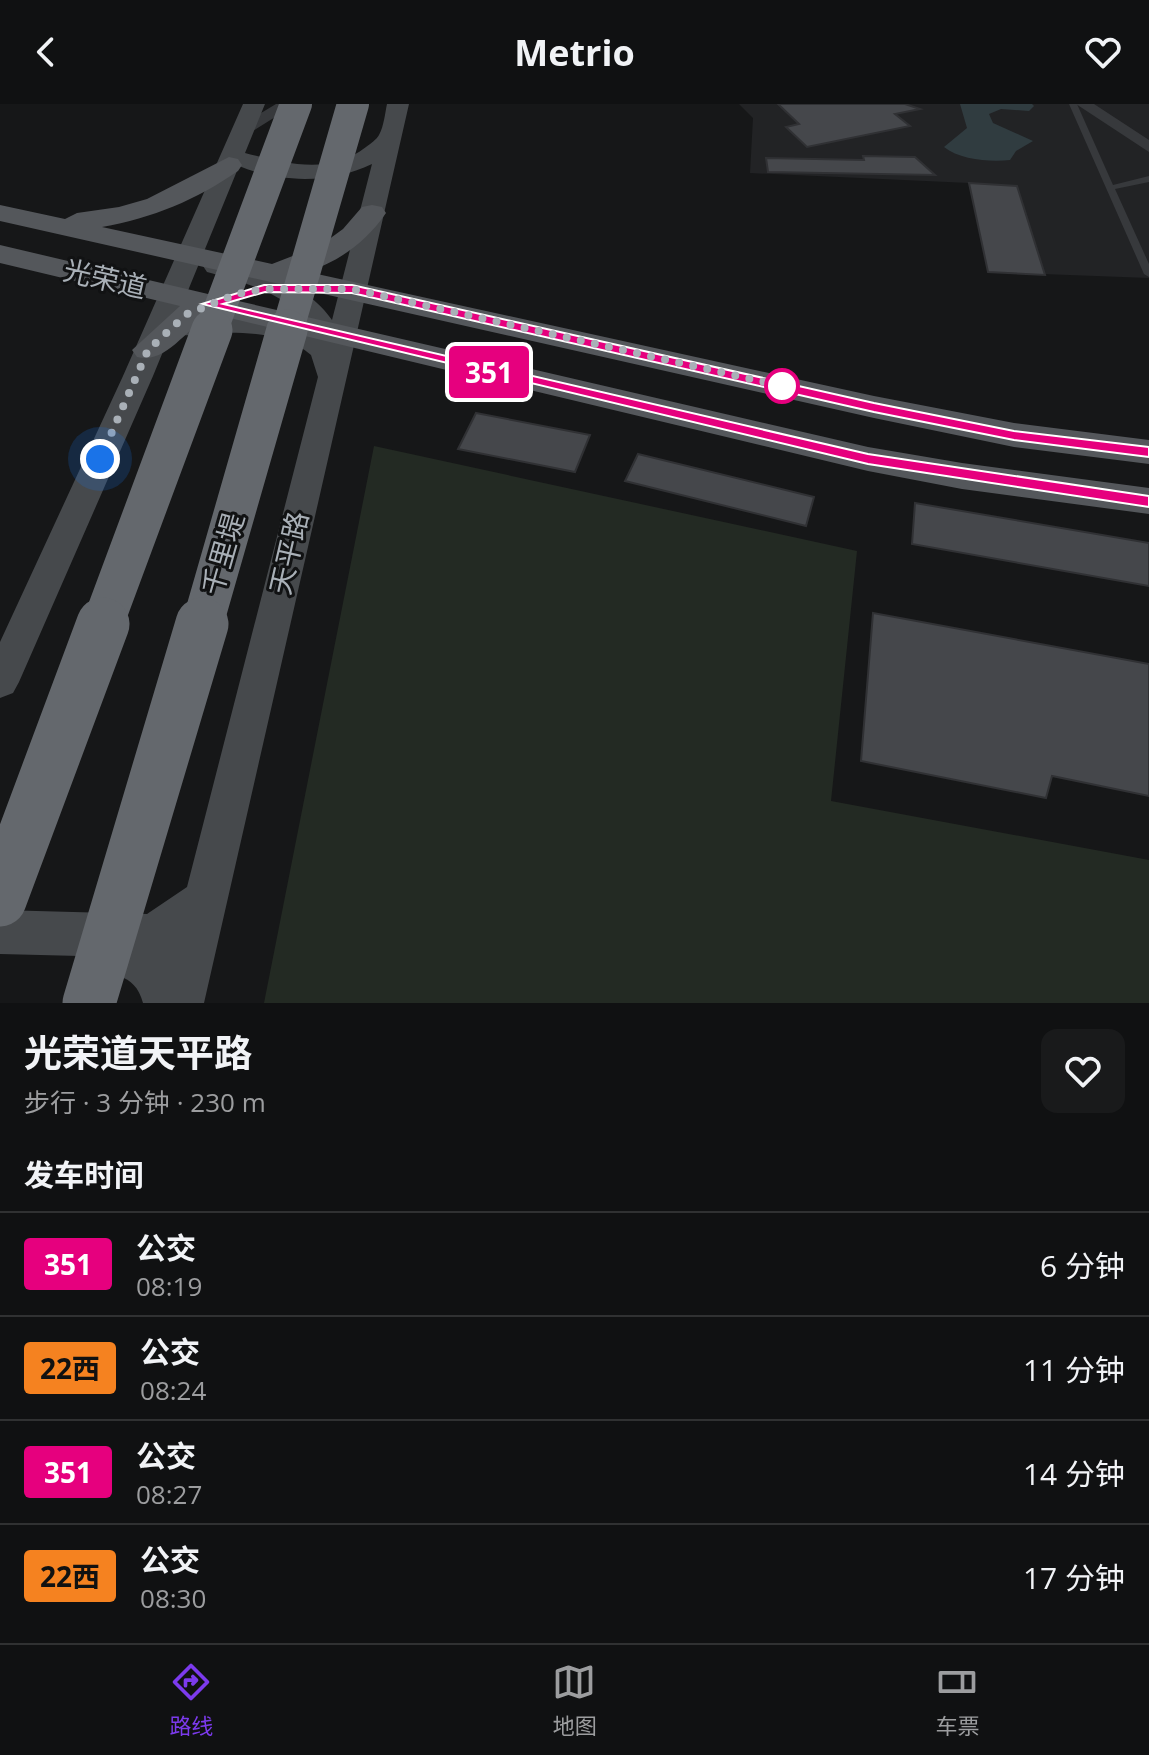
<!DOCTYPE html>
<html lang="zh">
<head>
<meta charset="utf-8">
<style>
  :root { --surface:#101112; --page:#191a1b; --text:#f1f3f6; --muted:#9c9d9f; --line:#303132; --accent:#7c3aed }
  body { margin:0; font-family:"Open Sans","Noto Sans SC",sans-serif; background:var(--page); color:var(--text); height:100vh; display:flex; flex-direction:column; font-size:30px; white-space:nowrap }
  * { box-sizing:border-box; margin:0 }
  p { font-size:26px; color:var(--muted) }
  .icon { flex:none; width:44px; height:44px; fill:none; stroke:currentColor; stroke-width:2; stroke-linecap:round; stroke-linejoin:round }
  .map { position:relative; height:899px; overflow:hidden }
  .panel { display:flex; flex-direction:column; background:var(--surface); flex:1 }
  .panel>* { flex:none }
  .badge { padding:0 16px; border-radius:6px; font-size:28px; line-height:52px }
  .you { position:absolute; width:40px; height:40px; margin:-20px; border:6px solid #fff; border-radius:50%; background:#1a73e8; box-shadow:0 0 0 12px #1a73e833 }
  .map>.badge { position:absolute; translate:-50% -50%; box-shadow:0 0 0 4px #fff }
  h2 { padding:0 24px; font-size:30px; line-height:72px }
  .round { display:grid; place-items:center; flex:none; width:84px; height:84px; border-radius:16px; background:var(--page) }
  .overview { display:flex; align-items:center; justify-content:space-between; height:136px; padding:0 24px }
  h1 { font-size:38px; font-weight:700; line-height:60px }
  ul { padding:0; list-style:none }
  li { display:flex; align-items:center; gap:24px; height:104px; padding:0 24px; border-top:2px solid var(--line) }
  li div { flex:1 }
  li b { display:block; font-size:30px }
  li em { font-style:normal }
  li .badge { min-width:88px; font-weight:700; text-align:center }
  header { display:flex; justify-content:space-between; align-items:center; height:104px; padding:0 24px; background:var(--surface); font-size:36px; font-weight:700 }
  .dock { display:flex; justify-content:space-around; align-items:center; height:112px; border-top:2px solid var(--line); background:var(--surface); font-size:22px; color:var(--muted) }
  .dock a { display:grid; justify-items:center; gap:4px }
  .dock .active { color:var(--accent) }
  .map>svg:first-child { display:block }
  .built { fill:#222325 }
  .green { fill:#232a23 }
  .water { fill:#303c40 }
  .building { fill:#45474b; stroke:#303134; stroke-width:2 }
  .lines { fill:none; stroke-linecap:round; stroke-linejoin:round }
  .lane { fill:#37393c; fill-rule:evenodd }
  .street { fill:#37393c; fill-rule:evenodd }
  .secondary { fill:#46494c; fill-rule:evenodd }
  .primary { fill:#54575b; fill-rule:evenodd }
  .highway-bridge-far2 { stroke:#64686d; stroke-width:32 }
  .highway-bridge-far1 { stroke:#64686d; stroke-width:41 }
  .highway-bridge { stroke:#64686d; stroke-width:53 }
  .line { fill:#e6007e; stroke:#fff; stroke-width:2 }
  .walk { stroke:#a9b0b7; stroke-width:8; stroke-dasharray:0 14.4 }
  .stop-dot { fill:#fff; stroke:#e6007e; stroke-width:4 }
  .labels { text-anchor:middle; stroke-width:6; stroke-linejoin:round; paint-order:stroke }
  .street-label { font-size:28px; fill:#a9b0b7; stroke:#111213 }
</style>
</head>
<body>
<header><svg class="icon" aria-label="back" viewBox="0 0 24 24"><path d="M15 5l-7 7 7 7"/></svg>Metrio<svg class="icon" aria-label="heart" viewBox="0 0 24 24"><path d="M12 20l-8-8c-3-5 5-10 8-4 3-6 11-1 8 4z"/></svg></header>
<div class="map">
<svg width="1149" height="899" viewBox="0 0 1149 899">
  <rect width="100%" height="100%" fill="#161718"/>
  <path class="built" d="M739 0H1149V174L988 168 969 79 750 69 753 14Z"/>
  <path class="green" d="M374 342 857 447 831 697 1149 756V899H264Z"/>
  <path class="water" d="M960 0H1032L1034 2 1029 7 1001 5 989 10 993 19 1033 37 1016 47 1010 56C990 58 960 56 944 43L967 24Z"/>
  <path class="building" d="M778 0H905L920 5 895 10 910 22 807 43 786 23 799 20Z
    M863 52 915 53 935 71 768 68 766 54 864 56Z
    M969 79 1017 82 1045 171 988 168Z
    M476 309 590 331 575 368 458 345Z
    M638 350 814 393 806 422 625 377Z
    M915 399 1149 439V482L912 440Z
    M873 509 1149 560V692L1052 672 1046 694 861 657Z"/>
  <g class="lines">
    <path class="lane" d="M1069 0H1077L1113 81 1149 72V78L1115 85 1149 160V173L1144 170Z"/>
    <path class="street" d="M276 0H296L248 30H236V24Z
      M1076 0H1094L1149 36V48Z"/>
    <path class="secondary" d="M243 0H265L245 49C284 59 330 72 366 43 370 40 377 35 379 31 384 22 385 9 387 0H409L204 899H143C135 867 109 872 84 862L80 852 0 850V806L147 810 187 783 318 273 311 251C286 229 247 228 215 229 202 230 190 233 177 230L173 224 177 218C219 207 269 211 309 226 293 190 242 178 207 168L203 162 207 156 216 154C260 165 305 178 332 216L372 60C331 80 281 79 239 62L153 272 19 578 13 589 0 594V538L123 272Z"/>
    <path class="primary" d="M229 53 238 55 242 61 238 67C196 96 153 114 102 123L272 160 321 141 343 125 362 103 372 101 382 103 386 109C366 138 341 156 308 168L874 292 1014 319 1149 336V360L1014 343 874 314 0 117V101L65 115 77 109 119 103 147 95Z
      M0 141 208 190 219 187 230 190 234 196 868 343 962 359 1149 384V410L962 385 868 367 213 210C187 222 167 261 137 253L132 246 180 202 0 159Z"/>
    <path class="highway-bridge-far2" d="M211 228 296 0
      M287 228 353 0"/>
    <path class="highway-bridge-far1" d="M102 522 212 226
      M202 522 287 226"/>
    <path class="highway-bridge" d="M0 796 103 520
      M89 899 202 520"/>
  </g>
  <path class="line" d="M264 181H352L874 299 1014 327 1149 343V353L1014 336 874 308 352 189 265 188 223 200 868 350 1149 392V403L868 360 202 200Z"/>
  <g class="lines">
    <path class="walk" d="M100 355 148 246 187 210 237 190 264 185H352L782 282"/>
  </g>
  <circle class="stop-dot" cx="782" cy="282" r="16"/>
  <g class="labels">
    <g class="street-label">
      <text transform="translate(105 175) rotate(13)" y="10">光荣道</text>
      <text transform="translate(289 449) rotate(-77)" y="10">天平路</text>
      <text transform="translate(223 450) rotate(-74)" y="10">千里堤</text>
    </g>
  </g>
</svg>
<div class="you" style="left:100px;top:355px"></div>
<b class="badge" style="left:489px;top:268px;background:#e6007e;color:#fff">351</b>
</div>
<section class="panel">
<div class="overview"><div><h1>光荣道天平路</h1><p>步行 · 3 分钟 · 230 m</p></div><a class="round"><svg class="icon" aria-label="heart" viewBox="0 0 24 24"><path d="M12 20l-8-8c-3-5 5-10 8-4 3-6 11-1 8 4z"/></svg></a></div>
<h2>发车时间</h2>
<ul>
<li><span class="badge" style="background:#e6007e;color:#fff">351</span><div><b>公交</b><p>08:19</p></div><em>6 分钟</em></li>
<li><span class="badge" style="background:#f58220;color:#111">22西</span><div><b>公交</b><p>08:24</p></div><em>11 分钟</em></li>
<li><span class="badge" style="background:#e6007e;color:#fff">351</span><div><b>公交</b><p>08:27</p></div><em>14 分钟</em></li>
<li><span class="badge" style="background:#f58220;color:#111">22西</span><div><b>公交</b><p>08:30</p></div><em>17 分钟</em></li>
</ul>
</section>
<nav class="dock">
<a class="active"><svg class="icon" aria-label="directions" viewBox="0 0 24 24"><path d="M12 3l9 9-9 9-9-9zM9 14v-3h6M13 9l2 2-2 2"/></svg>路线</a>
<a><svg class="icon" aria-label="map" viewBox="0 0 24 24"><path d="M3 6l6-2 6 2 6-2v14l-6 2-6-2-6 2zM9 4v14M15 6v14"/></svg>地图</a>
<a><svg class="icon" aria-label="tickets" viewBox="0 0 24 24"><path d="M3 7h18v10H3zM15 7v10"/></svg>车票</a>
</nav>
</body>
</html>
